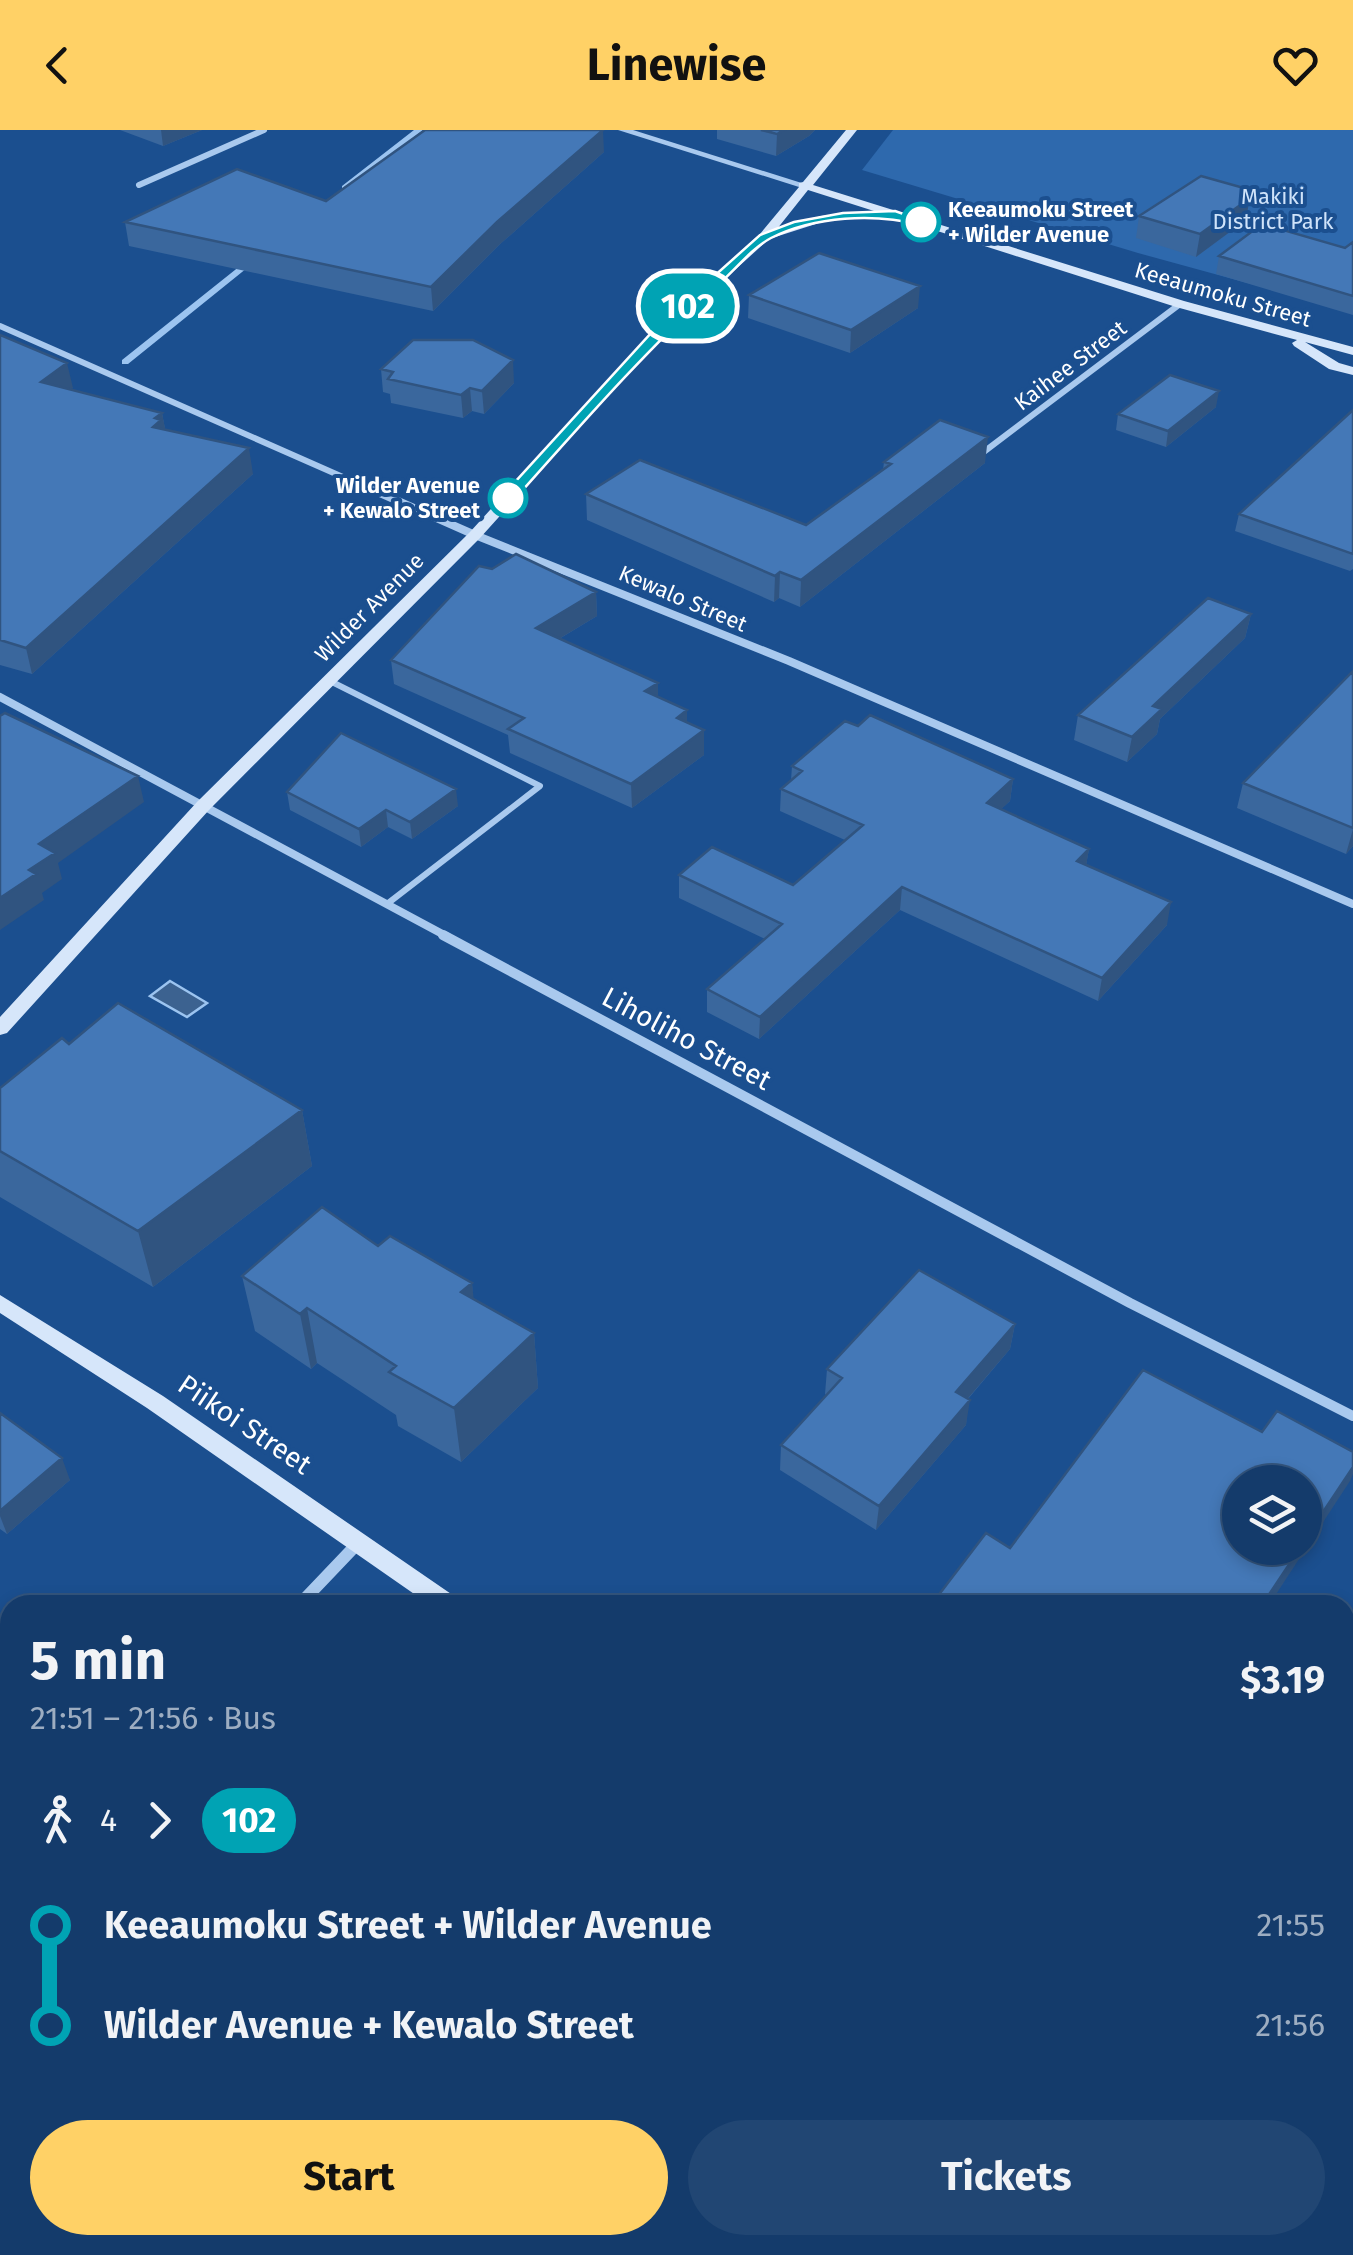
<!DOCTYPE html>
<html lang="en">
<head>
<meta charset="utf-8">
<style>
  :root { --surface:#143b6b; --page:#214673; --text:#f1f3f6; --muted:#9dadc1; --line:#33557e; --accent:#ffd166 }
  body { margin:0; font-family:"Fira Sans",sans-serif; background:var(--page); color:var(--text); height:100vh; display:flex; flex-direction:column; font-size:38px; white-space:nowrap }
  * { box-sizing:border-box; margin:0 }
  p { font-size:32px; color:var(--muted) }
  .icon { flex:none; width:55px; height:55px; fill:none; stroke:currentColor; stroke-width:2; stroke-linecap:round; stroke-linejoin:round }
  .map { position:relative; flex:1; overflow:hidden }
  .sheet { position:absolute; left:0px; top:1465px; width:1355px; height:660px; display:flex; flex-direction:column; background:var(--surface); border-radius:30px 30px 0 0; box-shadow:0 5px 15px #0003,0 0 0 2px var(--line) }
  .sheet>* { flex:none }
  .badge { padding:0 20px; border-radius:32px; font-size:35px; line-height:65px }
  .tools { position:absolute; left:1222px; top:1335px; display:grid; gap:20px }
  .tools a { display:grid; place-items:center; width:100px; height:100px; border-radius:50%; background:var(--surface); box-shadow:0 5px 15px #0003,0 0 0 2px var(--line); font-size:50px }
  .map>.badge { position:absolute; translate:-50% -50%; box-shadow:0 0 0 5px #fff }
  .legs { display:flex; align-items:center; gap:15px; height:110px; padding:0 30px; font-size:32px }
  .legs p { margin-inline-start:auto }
  .head { display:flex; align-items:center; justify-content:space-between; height:170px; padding:0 30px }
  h1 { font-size:55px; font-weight:700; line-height:75px }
  .primary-button { display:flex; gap:20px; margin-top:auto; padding:20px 30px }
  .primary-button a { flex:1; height:115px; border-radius:60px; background:var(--accent); color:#111; font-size:40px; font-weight:700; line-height:115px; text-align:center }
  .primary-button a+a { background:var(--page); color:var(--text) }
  ul { padding:0 30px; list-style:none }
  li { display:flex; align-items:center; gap:35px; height:100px; font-size:38px }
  li i { display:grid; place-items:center; width:15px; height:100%; margin:0 12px; background:currentColor }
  li i::after { content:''; width:25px; height:25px; margin:-12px; border:8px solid; border-radius:50%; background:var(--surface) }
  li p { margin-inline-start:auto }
  li:first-child i { background:linear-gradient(#0000 50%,currentColor 0) }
  li:last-child i { background:linear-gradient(currentColor 50%,#0000 0) }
  header { display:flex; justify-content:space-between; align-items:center; height:130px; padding:0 30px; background:var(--accent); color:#111; font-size:45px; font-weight:700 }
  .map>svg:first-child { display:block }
  .green { fill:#2e69ad }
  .water { fill:#3c6290; stroke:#9cc4f0; stroke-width:2.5 }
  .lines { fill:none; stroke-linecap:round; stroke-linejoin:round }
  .stream { fill:#9cc4f0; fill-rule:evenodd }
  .service { stroke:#a9c9ee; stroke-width:6 }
  .minor-far3 { stroke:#a9c9ee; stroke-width:6 }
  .minor-far2 { stroke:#a9c9ee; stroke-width:8 }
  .minor-far1 { stroke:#a9c9ee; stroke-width:10 }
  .minor { stroke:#a9c9ee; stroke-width:12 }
  .tertiary { fill:#a9c9ee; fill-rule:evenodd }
  .secondary { fill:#d6e6fa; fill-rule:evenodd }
  .wall { fill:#3a679d }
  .shaded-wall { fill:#305480 }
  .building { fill:#4478b7; stroke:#305480; stroke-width:2.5 }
  .line-1 { fill:#00a3b4; stroke:#fff; stroke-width:2.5 }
  .stop-1-dot { fill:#fff; stroke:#00a3b4; stroke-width:5 }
  .labels { text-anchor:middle; stroke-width:8; stroke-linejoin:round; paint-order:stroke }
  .far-park-label { font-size:22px; fill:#cfe3fa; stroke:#1b4f8f }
  .far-stop-label { font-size:22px; font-weight:bold; fill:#fff; stroke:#1b4f8f; text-anchor:start }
  .far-street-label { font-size:22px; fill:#fff; stroke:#1b4f8f }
  .street-label { font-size:28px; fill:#fff; stroke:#1b4f8f }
</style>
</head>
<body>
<header><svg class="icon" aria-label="back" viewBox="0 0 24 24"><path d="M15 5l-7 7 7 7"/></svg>Linewise<svg class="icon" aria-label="heart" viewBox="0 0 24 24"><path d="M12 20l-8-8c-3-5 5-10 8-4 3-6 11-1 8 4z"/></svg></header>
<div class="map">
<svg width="1353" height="2125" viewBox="0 0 1353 2125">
  <rect width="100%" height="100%" fill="#1b4f8f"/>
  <path class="green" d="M893 0H1353V182L1138 123 862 40Z"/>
  <path class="water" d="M170 851 207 873 187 887 150 866Z"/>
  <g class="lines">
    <path class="stream" d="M414 0H423L348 60H342V56Z
      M250 128 257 130 128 234H122V230Z"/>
    <path class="service" d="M328 550 540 656 387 774"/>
    <path class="minor-far3" d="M139 55 264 0
      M0 196 361 355
      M981 324 1180 174"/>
    <path class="minor-far2" d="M355 352 475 405 789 531 1353 774
      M0 567 448 807"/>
    <path class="minor-far1" d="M443 805 1130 1173 1353 1286"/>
    <path class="minor" d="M299 1475 359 1412
      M0 1789 10 1779
      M1013 2125 1019 2115"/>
    <path class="tertiary" d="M618 0H633L808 55 799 57Z"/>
    <path class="secondary" d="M846 0H857L813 55 1184 171 1353 217V225L1305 212 1339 233 1353 237V245L1329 239 1294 216 1292 213 1297 210 1176 177 884 84 822 92 769 109 661 207 480 408 209 680 7 903 0 905V887L197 672 470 402 653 201 760 104 799 57V53L803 52ZM808 60 874 81 821 86 777 99Z
      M0 1165 163 1266 457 1468 461 1475H430L147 1278 0 1183Z
      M1303 2115H1343L1348 2125H1308Z"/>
  </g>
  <path class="wall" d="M120 0H202L163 16Z
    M717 0H815L809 6 776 26 717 9Z
    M604 22 498 116 433 181 129 116 125 92 326 71Z
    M1251 60 1246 90 1196 127 1136 108 1139 86Z
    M1353 112V185L1216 144 1219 126 1345 118Z
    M749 165 918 178 850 223 748 188Z
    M0 205 73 258 70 259 162 283 165 299 253 344 32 544 0 535Z
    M381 239 514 253 484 284 472 281 463 288 391 273 390 264 383 262Z
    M1216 277 1166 317 1116 300 1118 284Z
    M1353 280V439L1350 441 1235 401 1239 384Z
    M884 332 985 333 800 477 779 468 774 472 587 390 586 364 806 395 883 340Z
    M596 462 597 486 559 509 658 553V567L687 580V593L704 625 632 678 510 623 508 605 394 554 391 530Z
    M1251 484 1245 508 1160 589 1157 604 1127 632 1074 610 1078 585Z
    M1353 541V716L1346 724 1237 678 1243 653Z
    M792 636 1013 649 1010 671 1001 679 1089 719 1086 735 1167 795 1098 871 900 780 759 909 707 882V859L765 809 679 768V745L793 755 845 710 780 681 781 659 791 650Z
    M287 662 458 676 412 709 388 697 361 717 290 680Z
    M69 914 302 980 312 1036 153 1157 0 1067V958Z
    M378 1116 472 1153 473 1169 534 1203 538 1258 461 1332 398 1296 396 1285 317 1233 311 1239 255 1201 242 1146Z
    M1015 1194 1010 1219 968 1269 966 1295 876 1400 780 1340 781 1315 826 1265 825 1264 827 1239Z
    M0 1283 70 1350 7 1404 0 1399Z
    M1345 1696 1353 1701V1927L1345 1922Z
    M211 2115H418L410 2125H222Z"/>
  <path class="shaded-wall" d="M161 0H202L163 16Z
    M603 0 604 22 498 116 433 181 431 157 497 92Z
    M784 0H815L809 6 776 26 777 4Z
    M1251 60 1246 90 1196 127 1200 104Z
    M920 156 918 178 850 223 851 200Z
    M513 230 514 253 484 284 482 261Z
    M67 233 73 258 46 277 41 252Z
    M470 258 472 281 463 288 461 265Z
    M1219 261 1216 277 1166 317 1168 301Z
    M162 283 167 308 153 297 155 288Z
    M988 307 985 333 800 477 801 450Z
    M249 318 253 344 32 544 26 518Z
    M780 442 779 468 774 472 775 446Z
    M596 462 597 486 537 522 536 498Z
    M1251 484 1245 508 1160 589 1157 604 1127 632 1132 607 1153 576Z
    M658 553V577L645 561Z
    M687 580V604L677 588Z
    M704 600V625L632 678 631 654Z
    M138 646 144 672 58 733 62 749 42 763 44 770 0 800V768L29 740 39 714Z
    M1013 649 1010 671 984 695 987 673Z
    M456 659 458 676 412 709 410 692Z
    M386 680 388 697 361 717 359 699Z
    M1353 699V716L1346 724Z
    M1089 719 1085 742 1077 731Z
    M902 757 900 780 759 909 760 887Z
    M1171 772 1167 795 1098 871 1102 848Z
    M302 980 312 1036 153 1157 138 1101Z
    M472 1153 478 1209 461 1162Z
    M307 1178 317 1233 311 1239 300 1184Z
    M1015 1194 1010 1219 952 1287 956 1262Z
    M534 1203 538 1258 461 1332 454 1278Z
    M970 1270 966 1295 876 1400 879 1376Z
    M62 1328 70 1350 7 1404 0 1386V1381Z
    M1353 1337V1344L1350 1351 1269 1475H1262L1300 1418H1305V1409Z
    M10 1605V1634L0 1643V1614Z
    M376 2115H418L410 2125H368Z"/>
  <path class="building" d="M425 0H603L497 92 431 157 125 92 237 39 326 71Z
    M761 0H784L777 4Z
    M1201 46 1251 60 1243 66 1250 68 1200 104 1139 86Z
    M1262 94 1345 118 1353 112V166L1219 126Z
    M819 123 920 156 851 200 749 165Z
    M0 205 67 233 41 252 162 283 155 288 161 290 153 297 249 318 26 518 0 510Z
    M413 210H473L513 230 482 261 470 258 461 265 388 249 393 242 381 239Z
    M1170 245 1219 261 1168 301 1118 284Z
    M1353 280V424L1239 384Z
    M940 290 988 307 801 450 780 442 775 446 586 364 640 330 806 395 891 334 884 332Z
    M516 424 596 462 536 498 658 553 645 561 687 580 677 588 704 600 631 654 508 599 524 588 391 530 479 436 492 439Z
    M1208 468 1251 484 1153 576 1162 579 1132 607 1078 585Z
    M1353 541V698L1243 653Z
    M5 583 138 646 39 714 55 723 29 740 36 744 0 768V586Z
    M870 585 1013 649 987 673 1089 719 1077 731 1171 772 1102 848 902 757 760 887 707 859 782 794 679 745 712 717 793 755 863 695 781 659 802 641 792 636 845 591 858 596Z
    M341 603 456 659 410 692 386 680 359 699 287 662Z
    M118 873 302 980 138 1101 0 1021V958L62 908 69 914Z
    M322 1077 378 1116 390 1106 472 1153 461 1162 534 1203 454 1278 389 1242 396 1236 307 1178 300 1184 242 1146Z
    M919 1140 1015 1194 956 1262 970 1270 879 1376 781 1315 842 1248 827 1239Z
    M1143 1240 1262 1302 1277 1281 1353 1322V1337L1305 1409V1352H1240V1418H1300L1262 1475H931L986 1403 1010 1418Z
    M0 1283 62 1328 0 1381Z
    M1353 1485V1652L1345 1665V1497Z
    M0 1561 10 1570V1605L0 1614Z
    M1345 1696 1353 1701V1900L1345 1895Z
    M235 2115H376L368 2125H245Z"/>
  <path class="line-1" d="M895 81 926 92 921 95C874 83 815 86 771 108 752 118 735 140 719 154 645 221 580 296 513 371H503V365L653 201 760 105 794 92 843 83Z"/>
  <g class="stop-1-dot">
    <circle cx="921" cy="92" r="18"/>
    <circle cx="508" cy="368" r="18"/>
  </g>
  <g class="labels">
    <g class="far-park-label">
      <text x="1273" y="74">Makiki<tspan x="1273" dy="25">District Park</tspan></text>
    </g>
    <g class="far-stop-label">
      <text x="948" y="87">Keeaumoku Street<tspan x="948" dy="25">+ Wilder Avenue</tspan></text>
      <text x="480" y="363" text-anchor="end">Wilder Avenue<tspan x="480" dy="25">+ Kewalo Street</tspan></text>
    </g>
    <g class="far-street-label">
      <text transform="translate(1223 164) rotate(16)" y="8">Keeaumoku Street</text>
      <text transform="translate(1070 235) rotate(-37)" y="8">Kaihee Street</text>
      <text transform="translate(683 468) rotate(23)" y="8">Kewalo Street</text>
      <text transform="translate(369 477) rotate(-45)" y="8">Wilder Avenue</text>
    </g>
    <g class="street-label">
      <text transform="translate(687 908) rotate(28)" y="10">Liholiho Street</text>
      <text transform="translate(245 1294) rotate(34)" y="10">Piikoi Street</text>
    </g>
  </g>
</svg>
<div class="tools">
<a><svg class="icon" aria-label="layers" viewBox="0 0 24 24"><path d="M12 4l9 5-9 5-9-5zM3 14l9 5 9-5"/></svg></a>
</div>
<b class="badge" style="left:688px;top:176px;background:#00a3b4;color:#fff">102</b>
<section class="sheet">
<div class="head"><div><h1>5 min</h1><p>21:51 – 21:56 · Bus</p></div><b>$3.19</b></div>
<div class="legs"><svg class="icon" aria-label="walk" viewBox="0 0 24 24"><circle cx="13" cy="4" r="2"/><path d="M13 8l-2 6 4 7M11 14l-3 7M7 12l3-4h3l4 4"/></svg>4<svg class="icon" aria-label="forward" viewBox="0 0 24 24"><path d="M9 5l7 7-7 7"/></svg><b class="badge" style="background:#00a3b4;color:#fff">102</b></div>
<ul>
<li><i style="color:#00a3b4"></i><b>Keeaumoku Street + Wilder Avenue</b><p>21:55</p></li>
<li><i style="color:#00a3b4"></i><b>Wilder Avenue + Kewalo Street</b><p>21:56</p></li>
</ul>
<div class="primary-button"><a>Start</a><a>Tickets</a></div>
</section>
</div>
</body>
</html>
